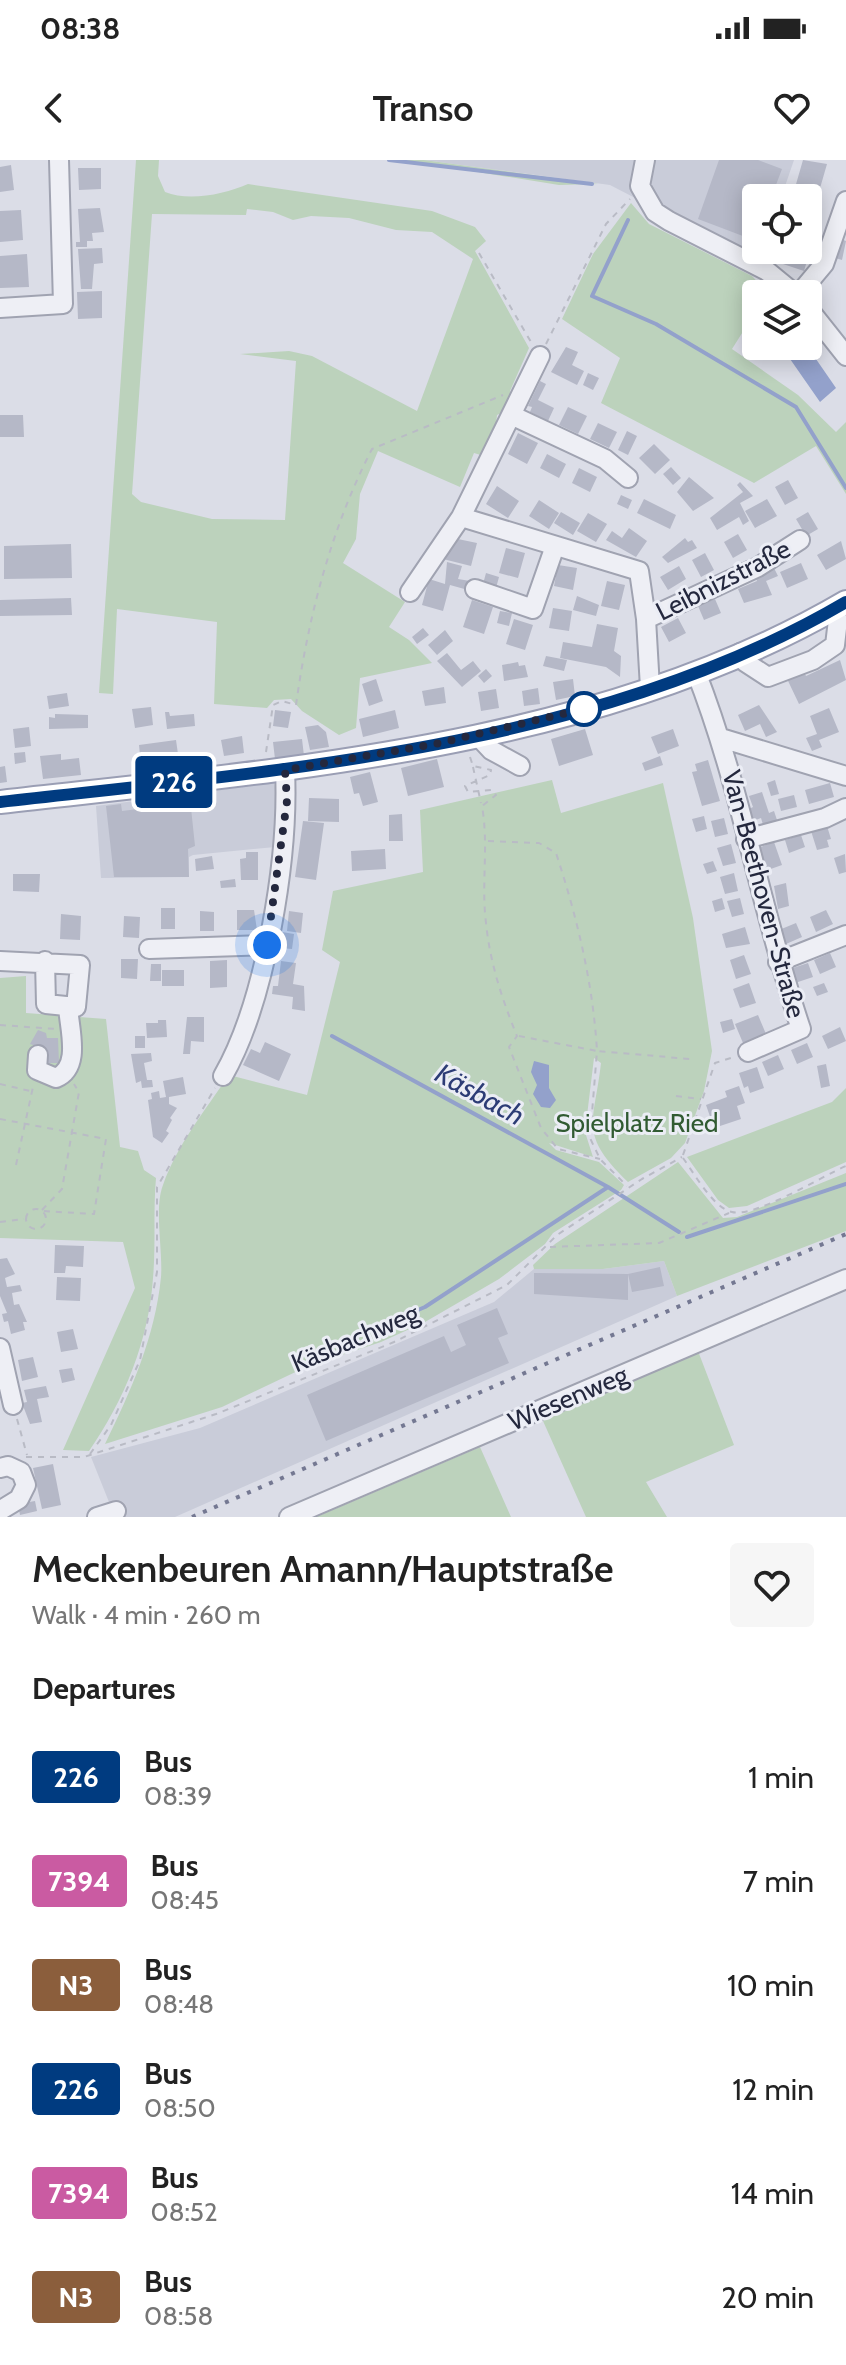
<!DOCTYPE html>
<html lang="en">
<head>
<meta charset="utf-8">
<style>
  :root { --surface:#fff; --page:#f6f6f6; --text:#222; --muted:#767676 }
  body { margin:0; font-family:Cabin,sans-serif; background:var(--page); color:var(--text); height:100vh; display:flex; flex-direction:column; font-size:30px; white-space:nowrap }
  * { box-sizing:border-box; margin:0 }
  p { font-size:26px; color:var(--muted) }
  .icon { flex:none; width:44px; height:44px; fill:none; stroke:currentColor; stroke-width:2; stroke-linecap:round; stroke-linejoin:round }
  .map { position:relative; height:1357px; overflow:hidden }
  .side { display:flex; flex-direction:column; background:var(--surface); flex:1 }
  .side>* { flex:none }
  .badge { padding:0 16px; border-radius:6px; font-size:28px; line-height:52px }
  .fabs { position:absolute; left:742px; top:24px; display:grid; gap:16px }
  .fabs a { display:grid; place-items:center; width:80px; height:80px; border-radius:8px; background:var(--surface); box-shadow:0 4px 20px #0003; font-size:40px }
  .you { position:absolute; width:40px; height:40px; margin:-20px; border:6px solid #fff; border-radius:50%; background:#1a73e8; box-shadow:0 0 0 12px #1a73e833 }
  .map>.badge { position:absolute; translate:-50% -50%; box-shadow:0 0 0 4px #fff }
  h2 { padding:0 32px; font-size:30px; line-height:72px }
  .round { display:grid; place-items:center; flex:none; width:84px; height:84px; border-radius:8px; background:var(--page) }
  .overview { display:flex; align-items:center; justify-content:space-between; height:136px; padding:0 32px }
  h1 { font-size:38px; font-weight:600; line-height:60px }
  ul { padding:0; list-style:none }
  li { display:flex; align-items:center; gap:24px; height:104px; padding:0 32px }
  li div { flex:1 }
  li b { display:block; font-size:30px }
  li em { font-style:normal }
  li .badge { min-width:88px; font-weight:700; text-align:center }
  .status { display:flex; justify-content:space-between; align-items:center; height:56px; padding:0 40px; background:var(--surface); direction:ltr }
  .status svg { height:22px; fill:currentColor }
  header { display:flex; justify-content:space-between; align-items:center; height:104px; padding:0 32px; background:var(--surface); font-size:36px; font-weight:600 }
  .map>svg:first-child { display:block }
  .built { fill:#c9ccd9 }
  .green { fill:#bcd2bc; fill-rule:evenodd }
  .water { fill:#93a1cb }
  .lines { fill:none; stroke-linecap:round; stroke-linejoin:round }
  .stream { stroke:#93a1cb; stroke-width:4 }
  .building { fill:#b5b8c7 }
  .minor-casing { stroke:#a0a3b1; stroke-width:22 }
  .major-casing { stroke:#9a9eb4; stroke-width:26 }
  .path { stroke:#b9bbc5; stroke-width:2; stroke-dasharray:6 6; stroke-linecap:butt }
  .minor { stroke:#eeeff5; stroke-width:18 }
  .major { stroke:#fff; stroke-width:22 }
  .rail { stroke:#747892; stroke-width:4; stroke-dasharray:4 8; stroke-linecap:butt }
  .line-casing { stroke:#fff; stroke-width:18 }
  .line { stroke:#003b80; stroke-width:12 }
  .walk { stroke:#24283e; stroke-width:8; stroke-dasharray:0 14.4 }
  .stop-dot { fill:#fff; stroke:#003b80; stroke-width:4 }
  .labels { text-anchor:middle; stroke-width:6; stroke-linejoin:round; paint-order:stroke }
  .street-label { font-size:26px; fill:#24283e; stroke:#ebedf5 }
  .park-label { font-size:26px; fill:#315b32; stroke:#ebedf5 }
  .water-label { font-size:28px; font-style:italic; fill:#2c3c75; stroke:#ebedf5 }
</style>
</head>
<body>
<div class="status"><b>08:38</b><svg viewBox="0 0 49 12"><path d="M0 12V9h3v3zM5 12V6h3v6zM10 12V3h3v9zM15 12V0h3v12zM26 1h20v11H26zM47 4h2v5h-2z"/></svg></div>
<header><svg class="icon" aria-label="back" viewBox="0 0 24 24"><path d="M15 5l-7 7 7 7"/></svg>Transo<svg class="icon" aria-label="heart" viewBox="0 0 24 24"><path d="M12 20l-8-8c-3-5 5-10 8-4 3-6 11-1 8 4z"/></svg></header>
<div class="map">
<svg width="846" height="1357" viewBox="0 0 846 1357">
  <rect width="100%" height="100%" fill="#dbdde7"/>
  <path class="built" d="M424 0H794L781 38H756V90H763L759 102 610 25Z
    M274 623 280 648 275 687 193 695 189 697V717L101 718 96 646Z
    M664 1101 677 1136 175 1357H115L91 1297 200 1268 494 1142 534 1109H603Z"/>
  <path class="green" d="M136 0H159L158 16 165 32C189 42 225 34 248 24L432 51 475 67 486 81 475 91 529 188 510 231 513 236 508 250 497 255 495 273 484 296 474 293 460 327 378 291 360 334 356 379 343 403 405 442 389 467 409 480 432 503 360 518 356 568 339 575 302 551 291 539 274 540 267 548 214 544 217 462 117 449 113 534 99 533ZM247 49 273 52 293 60 311 56 349 58 396 70 432 72 473 99 417 251 312 196 289 191 240 194 296 201 285 360 212 359 141 342 132 334 152 54 246 55Z
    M403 0H424L598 24 559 25Z
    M631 43 649 64 752 116 767 132 756 134V151L732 189 798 235 836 272 846 262V334L816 286 754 323 601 243 620 198 562 159 593 94Z
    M552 620 561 653 663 623 693 758 712 891 704 931 685 983 671 998 628 1022C578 973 594 965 601 903L594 898 585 972 593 997 549 983 556 990 599 1002 624 1025 621 1030 553 1073 545 1084 499 1119 425 1162 381 1182 306 1207 222 1247 105 1284C131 1231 155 1177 161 1117 163 1090 154 1048 163 1025 177 985 206 949 229 915L307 935 340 802 322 790 333 731 423 712 420 650Z
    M26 816V853L106 859 120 987 138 991 144 1010 156 1018C153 1051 156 1085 153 1118 149 1180 124 1241 89 1291L63 1290 135 1128 123 1082 0 1078V818Z
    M846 928V1002L747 1046 729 1048 718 1040 687 997 832 942Z
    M678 1002 723 1058 737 1057 846 1013V1071L677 1136 664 1101 603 1109H534L533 1105 555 1084Z
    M698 1191 734 1285 646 1322 667 1357H586L543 1261Z
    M480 1287 511 1357H316Z"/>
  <path class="water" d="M781 186H807L836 228 820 242Z
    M534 901 549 905V928L556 940 550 948 541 947 533 934 537 925 531 912Z"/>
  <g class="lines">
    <path class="stream" d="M389 0 592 24
      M628 60 592 136 656 164 796 247 846 328
      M332 876 608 1027 679 1072
      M687 1077 846 1024
      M347 1180 425 1147 608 1027"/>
  </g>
  <path class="building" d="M719 0H758L782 9 771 38H756V81L698 59Z
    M803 0 827 4 814 49 808 47V38H792Z
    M11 5 14 30 0 32V7Z
    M78 8H101V29L79 30Z
    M100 48 104 72 92 73 93 81H87V87H76V82H80L78 49Z
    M21 50 23 80 0 82V51Z
    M808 65 817 68 804 111 774 101 777 90H808Z
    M838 78 846 81 842 100 832 97Z
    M102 88 103 103 94 104 92 129H81L78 89Z
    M27 94 29 127 0 128V96Z
    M102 131V158L78 159 77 132Z
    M566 187 578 192 572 205 584 211 577 225 551 212Z
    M588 213 599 218 593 230 583 225Z
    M540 221 546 224 538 240 554 248 548 261 530 252 532 247 528 246Z
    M568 247 587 256 578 274 559 265Z
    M0 255H23L24 277H0Z
    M598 263 617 272 609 288 590 279Z
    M627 271 637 276 628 295 618 290Z
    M518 273 538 283 527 304 508 294Z
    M654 284 670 300 655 314 639 298Z
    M547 294 566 304 559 318 540 308Z
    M671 307 681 318 673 325 663 314Z
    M579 308 597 317 590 332 572 323Z
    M689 317 714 338 693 351 677 332Z
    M788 320 798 338 785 345 775 327Z
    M740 322 753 336 740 343 749 361 743 365 739 357 717 370 710 358 743 332 737 325Z
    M497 326 519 341 508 358 486 344Z
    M621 335 632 340 628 349 617 344Z
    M644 339 676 355 670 369 637 353Z
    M767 339 777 356 755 368 745 351Z
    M539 340 559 353 549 369 529 356Z
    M561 352 580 363 573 375 554 363Z
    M808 352 818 369 806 376 796 359Z
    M588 353 607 364 596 382 577 371Z
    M629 368 647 381 636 397 606 380 612 371 622 378Z
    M738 374 747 390 733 398 724 382Z
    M453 378 477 383 471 406 439 398Z
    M685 378 688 382 692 380 697 388 668 403 662 397Z
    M841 381 846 399 826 410 817 395Z
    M71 384 72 418 4 419V386Z
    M506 388 525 393 518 418 499 413Z
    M705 393 714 410 701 417 692 400Z
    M447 402 462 406 458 419 470 421 468 430 450 425 443 451 422 445 429 419 445 424Z
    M801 403 808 419 787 428 780 412Z
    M558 405 577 408 573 430 554 426Z
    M679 406 686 419 668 430 660 417Z
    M773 406 778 416 766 421 772 435 744 443 738 429 757 421 754 413Z
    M486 413 499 417 496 428 483 424Z
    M607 421 625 425 619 450 601 446Z
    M577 436 599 445 596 456 573 450Z
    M71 438 72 455 0 456V440Z
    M715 439 721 453 704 460 698 446Z
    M472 440 493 447 484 474 463 467Z
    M553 448 572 451 569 471 549 468Z
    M500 451 512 453 509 466 497 463Z
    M678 458 686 473 669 482 661 467Z
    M514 459 533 465 525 490 506 484Z
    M597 464 618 468 614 491 621 496 620 517 606 507 560 498 563 482 592 487Z
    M423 468 429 475 417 484 412 477Z
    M445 470 453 481 437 495 428 485Z
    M447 493 461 510 473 501 481 511 462 527 437 501Z
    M546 496 567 500 564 511 543 506Z
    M797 497 806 516 840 500 846 520 799 544 780 504Z
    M518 502 519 506 525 505 528 517 504 521 502 505Z
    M486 509 492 516 484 523 478 516Z
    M376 519 383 541 369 546 362 524Z
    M573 519 575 536 556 540 553 522Z
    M444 527 446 543 425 546 422 531Z
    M538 528 540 544 524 546 522 531Z
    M496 529 499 548 481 551 478 532Z
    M67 533 69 546 49 549 47 536Z
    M759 545 777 572 766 577 760 564 745 571 738 555Z
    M151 547 153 565 135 568 132 549Z
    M829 548 839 572 819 580 822 587 812 591 806 578 817 574 810 556Z
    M275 550 291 552 288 568 273 566Z
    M395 550 399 568 363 577 359 559Z
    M165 552H169L170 556 194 554 195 566 167 569Z
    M55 554 88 555V568L49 569V557L55 558Z
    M318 565 326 572 329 587 310 590 305 567Z
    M29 567 31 586 15 588 13 569Z
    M585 569 593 595 559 606 551 579Z
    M673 569 679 586 658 594 651 577Z
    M242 576 244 593 224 596 221 580Z
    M302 579 304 596 275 599 273 582Z
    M176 580 179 601 141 605 139 585Z
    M25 592 26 602 15 604 14 593Z
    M61 594V600L79 598 81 615 43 619 40 596Z
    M660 596 663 605 645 611 642 603Z
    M437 599 444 627 408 636 401 608Z
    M708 600 720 641 702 646 692 612 697 611 695 604Z
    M5 606 7 622 0 623V607Z
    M370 612 378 642 363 646 359 633 354 634 350 617Z
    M775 620 779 634 771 636 767 623Z
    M830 623 834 637 809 644 805 630Z
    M762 632 769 653 774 651 778 663 764 668 761 658 753 661 749 649 753 647 749 636Z
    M794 635 797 647 781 651 778 639Z
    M309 638 339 639V662L308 661Z
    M121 644 122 651 178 644 191 648 195 686 188 689 189 717H114L106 646Z
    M402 654 403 681H389V655Z
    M704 656 707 669 696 672 692 659Z
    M724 658 728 674 715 677 711 661Z
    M303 661 324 663 316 720 295 717Z
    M827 666 831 679 827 680 829 687 817 690 811 671Z
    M801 675 805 687 789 693 785 680Z
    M774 682 782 705 765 711 758 688Z
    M731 684 736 703 723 706 717 688Z
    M385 689 386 709 352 711 351 691Z
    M246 692H258V720H241L240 699 246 698Z
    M845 694 846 712 839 714 834 698Z
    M212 696 214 709 196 711 195 699Z
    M713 701 717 711 707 714 703 704Z
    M734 713 738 731 725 734 720 717Z
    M13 714H40L39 732 13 731Z
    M235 719 236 727 221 728 220 721Z
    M786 723 789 746 778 749 774 726Z
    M722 738 725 749 715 752 712 741Z
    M740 738 744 754 732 757 727 741Z
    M161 748H175V769H161Z
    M237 750H254L257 770H237Z
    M826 750 833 764 816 772 810 757Z
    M200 751 214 752V771H200Z
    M289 751 303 753 301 773 287 771Z
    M61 754 81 756 80 780 60 779Z
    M124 756 140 757 139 778 123 777Z
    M796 763 802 777 786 784 779 770Z
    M745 767 750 784 726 788 722 774Z
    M282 772 294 774 292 789 281 788Z
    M830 793 836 807 820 814 814 800Z
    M744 795 751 814 736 819 730 800Z
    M121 799H138L137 819 121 818Z
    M227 800V827L210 828V801Z
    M281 801 296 803 293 824 304 826 305 851 292 849 293 837 272 834 273 826H278Z
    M808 803 813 817 792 824 787 810Z
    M151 804H161V821H150Z
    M162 810H184V826H162Z
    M749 823 756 843 740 848 733 829Z
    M824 823 828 832 817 836 813 827Z
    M758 855 766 874 743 883 735 864Z
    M187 857H204V882L191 881 190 894H183Z
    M732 859 735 869 723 873 720 862Z
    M158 860H166L167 877 147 878 146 863H158Z
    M840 867 846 881 828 889 822 876Z
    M38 870 46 873 47 878H58L59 903H46L45 889 30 884Z
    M135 876H145V888H135Z
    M265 882 291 894 279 921 243 905 251 889 260 893Z
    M807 883 813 897 797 904 791 890Z
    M151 893 152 901 144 903 147 920H152L153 927 142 928 141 921 136 923 131 894Z
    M778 895 784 909 768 916 762 902Z
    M826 904 830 926 821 928 817 906Z
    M757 907 764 928 750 933 748 926 744 928 739 913Z
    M183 917 186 934 169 937V944L177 948 170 958 172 960 166 971 169 973 162 983 153 977 148 940 152 939 151 933 159 931 160 938 166 937 163 921Z
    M739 926 745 943 737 946 741 959 714 968 706 945 727 937 725 931Z
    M55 1085 84 1086 83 1107 66 1106 65 1113H54Z
    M7 1098 15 1114 5 1118 7 1127 20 1125 22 1131 12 1133 14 1145 19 1144 27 1162H23L25 1170 11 1174 8 1161 4 1162 2 1154 7 1153 0 1136V1099Z
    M660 1107 664 1126 632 1132 628 1114Z
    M534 1113 628 1114V1140L534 1134Z
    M57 1117 81 1118 80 1141 56 1140Z
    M497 1148 508 1174 498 1178 509 1203 326 1281 307 1235 444 1176 451 1192 466 1185 457 1165Z
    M73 1169 78 1189 61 1192 57 1172Z
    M33 1197 38 1217 22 1221 18 1200Z
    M72 1208 75 1220 62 1223 59 1210Z
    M46 1226 49 1237 37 1239 42 1262 30 1264 22 1243 27 1242 24 1230Z
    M53 1304 61 1345 42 1349 33 1308Z
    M35 1341 37 1351 20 1355 18 1344Z"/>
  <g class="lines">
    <defs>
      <path id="minor" d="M645 0 640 26 655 52 669 61 767 111 795 134
        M799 134 824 104 846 41
        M0 148 63 144 59 0
        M808 148 846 196
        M511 255 605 299 628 318
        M461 357 540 196
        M475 429 533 449 555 386
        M410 432 461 357 639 411 646 459 650 528
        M646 459 758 407 800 380
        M740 493 745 502 768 517 813 500 835 485 838 460 833 450
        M696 512C741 627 761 751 801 869L748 892
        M477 575 491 590 520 606
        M721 578 846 616
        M746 679 825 658 846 648
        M149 789 267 785
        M0 801 80 805 76 847 46 844 45 801
        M778 802 846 775
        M38 895 37 910 56 918C82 907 69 869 68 846
        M223 916C266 841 289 697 285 610
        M0 1188 13 1245
        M0 1308 8 1306 21 1312 26 1325 19 1339 1 1350
        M97 1357 116 1351
        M289 1357 846 1119"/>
      <path id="major" d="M0 642C281 610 597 588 846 442"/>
    </defs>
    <use href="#minor" class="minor-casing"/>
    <use href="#major" class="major-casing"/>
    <path class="path" d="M479 93 531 182
      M546 184 606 64 630 39
      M266 592 273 545 282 541 296 545C308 458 331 368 372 289L503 235
      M470 597 473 606 491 610 490 615 465 626 468 632 492 630 496 635 482 646C489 687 481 723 486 763 490 803 502 839 517 876L509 887 541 968 558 989 600 999
      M473 607 481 643
      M488 681 539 683 556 693C577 757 593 823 597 891L690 899
      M0 865 56 869
      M519 876 597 891 590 978 600 999 627 1026
      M0 924 30 931
      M676 936 701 939
      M0 959 106 979 94 1054 42 1051
      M683 995 715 903 734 897
      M683 998C694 1013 713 1048 732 1052 755 1058 822 1016 846 1006
      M16 1005 33 927
      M26 1059a10 10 0 1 1 20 0a10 10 0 1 1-20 0Z
      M42 1050 62 1029 79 932 74 924
      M0 1062 24 1059
      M550 1087 659 1083 729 1053
      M17 1259 27 1295
      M90 1294 111 1265 140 1200 157 1112V1027L215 928
      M26 1297H84L216 1254 394 1182 507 1125 557 1075 642 1019 682 997"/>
    <use href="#minor" class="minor"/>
    <use href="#major" class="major"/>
    <path class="rail" d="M192 1357 846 1074"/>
  </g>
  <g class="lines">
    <defs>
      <path id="line" d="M0 642C280 610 598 588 846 442"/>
    </defs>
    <use href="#line" class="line-casing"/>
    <use href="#line" class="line"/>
    <path class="walk" d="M267 785 287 641 285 610 435 584 584 549"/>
  </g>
  <circle class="stop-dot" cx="584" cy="549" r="16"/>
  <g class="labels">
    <g class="street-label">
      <text transform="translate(723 420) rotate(-27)" y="9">Leibnizstraße</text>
      <text transform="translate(764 734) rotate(75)" y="9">Van-Beethoven-Straße</text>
      <text transform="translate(355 1178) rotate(-23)" y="9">Käsbachweg</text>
      <text transform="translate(568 1238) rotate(-23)" y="9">Wiesenweg</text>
    </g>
    <g class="park-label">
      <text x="637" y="972">Spielplatz Ried</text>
    </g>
    <g class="water-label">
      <text transform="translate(480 934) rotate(29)" y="10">Käsbach</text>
    </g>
  </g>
</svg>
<div class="fabs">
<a><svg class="icon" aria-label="locate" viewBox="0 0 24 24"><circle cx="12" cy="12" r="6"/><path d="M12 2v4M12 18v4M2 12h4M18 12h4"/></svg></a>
<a><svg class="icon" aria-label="layers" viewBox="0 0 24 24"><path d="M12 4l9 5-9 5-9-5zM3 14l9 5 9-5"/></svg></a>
</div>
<div class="you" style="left:267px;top:785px"></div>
<b class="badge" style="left:174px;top:622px;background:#003b80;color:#fff">226</b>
</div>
<section class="side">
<div class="overview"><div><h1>Meckenbeuren Amann/Hauptstraße</h1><p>Walk · 4 min · 260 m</p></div><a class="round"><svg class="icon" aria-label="heart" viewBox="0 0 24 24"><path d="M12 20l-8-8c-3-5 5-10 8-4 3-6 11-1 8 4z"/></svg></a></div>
<h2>Departures</h2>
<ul>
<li><span class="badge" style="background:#003b80;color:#fff">226</span><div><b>Bus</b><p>08:39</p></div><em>1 min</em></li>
<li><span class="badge" style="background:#ca5ba2;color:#fff">7394</span><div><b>Bus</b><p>08:45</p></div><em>7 min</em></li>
<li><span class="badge" style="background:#8b5e3c;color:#fff">N3</span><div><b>Bus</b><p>08:48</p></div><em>10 min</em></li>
<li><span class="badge" style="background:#003b80;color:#fff">226</span><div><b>Bus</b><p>08:50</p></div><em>12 min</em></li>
<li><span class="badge" style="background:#ca5ba2;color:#fff">7394</span><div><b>Bus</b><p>08:52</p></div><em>14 min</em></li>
<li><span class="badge" style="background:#8b5e3c;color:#fff">N3</span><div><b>Bus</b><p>08:58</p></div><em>20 min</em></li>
</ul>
</section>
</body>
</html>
